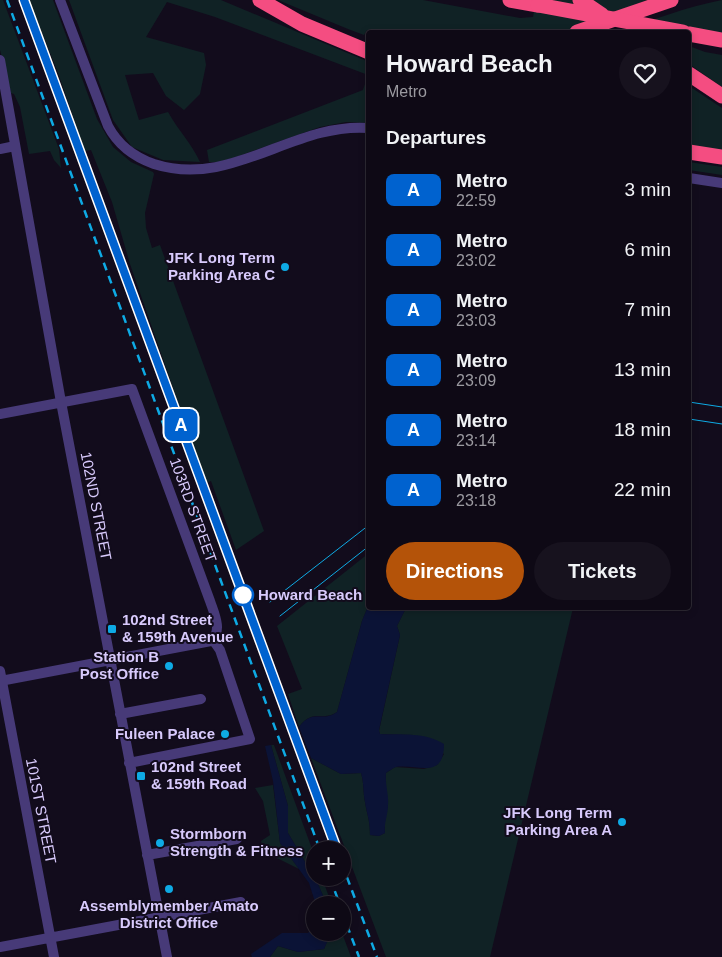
<!DOCTYPE html>
<html lang="en">
<head>
<meta charset="utf-8">
<style>
  :root { --surface:#0e0915; --page:#17121e; --text:#f1f3f6; --muted:#9b9aa0; --line:#2e2a34; --accent:#b45309 }
  body { margin:0; font-family:Helvetica,sans-serif; background:var(--page); color:var(--text); height:100vh; display:flex; flex-direction:column; font-size:19px; white-space:nowrap }
  * { box-sizing:border-box; margin:0 }
  p { font-size:16px; color:var(--muted) }
  .icon { flex:none; width:28px; height:28px; fill:none; stroke:currentColor; stroke-width:2; stroke-linecap:round; stroke-linejoin:round }
  .map { position:relative; flex:1; overflow:hidden }
  .side { position:absolute; left:366px; top:30px; width:325px; height:580px; display:flex; flex-direction:column; background:var(--surface); border-radius:5px; box-shadow:0 2px 8px #0003,0 0 0 1px var(--line) }
  .side>* { flex:none }
  .badge { padding:0 10px; border-radius:8px; font-size:18px; line-height:32px }
  .buttons { position:absolute; left:306px; top:841px; display:grid; gap:10px }
  .buttons a { display:grid; place-items:center; width:45px; height:45px; border-radius:50%; background:var(--surface); box-shadow:0 2px 8px #0003,0 0 0 1px var(--line); font-size:25px }
  .map>.badge { position:absolute; translate:-50% -50%; box-shadow:0 0 0 2px #fff }
  h2 { padding:0 20px; font-size:19px; line-height:45px }
  .round { display:grid; place-items:center; flex:none; width:52px; height:52px; border-radius:26px; background:var(--page) }
  .headline { display:flex; align-items:center; justify-content:space-between; height:85px; padding:0 20px }
  h1 { font-size:24px; font-weight:700; line-height:38px }
  .primary-button { display:flex; gap:10px; margin-top:auto; padding:10px 20px }
  .primary-button a { flex:1; height:58px; border-radius:30px; background:var(--accent); color:#fff; font-size:20px; font-weight:700; line-height:58px; text-align:center }
  .primary-button a+a { background:var(--page); color:var(--text) }
  ul { padding:0; list-style:none }
  li { display:flex; align-items:center; gap:15px; height:60px; padding:0 20px }
  li div { flex:1 }
  li b { display:block; font-size:19px }
  li em { font-style:normal }
  li .badge { min-width:55px; font-weight:700; text-align:center }
  .map>svg:first-child { display:block }
  .green { fill:#102225 }
  .water { fill:#0b1336 }
  .lines { fill:none; stroke-linecap:round; stroke-linejoin:round }
  .street { stroke:#473a78; stroke-width:10 }
  .highway { stroke:#f44d81; stroke-width:15 }
  .tram { stroke:#0eaae4; stroke-width:1 }
  .rail { stroke:#0eaae4; stroke-width:2.5; stroke-dasharray:8 6; stroke-linecap:butt }
  .highway-bridge { stroke:#f44d81; stroke-width:15 }
  .line-casing { stroke:#fff; stroke-width:11 }
  .line { stroke:#0062cf; stroke-width:8 }
  .poi-dot { fill:#0eaae4; stroke:#120c1c; stroke-width:2 }
  .stop-dot { fill:#fff; stroke:#0062cf; stroke-width:2.5 }
  .labels { text-anchor:middle; stroke-width:4; stroke-linejoin:round; paint-order:stroke }
  .poi-label { font-size:15px; font-weight:bold; fill:#d8cafc; stroke:#120c1c; text-anchor:end }
  .street-label { font-size:15px; fill:#d8cafc; stroke:#120c1c }
  .stop-label { font-size:15px; font-weight:bold; fill:#d8cafc; stroke:#120c1c; text-anchor:start }
</style>
</head>
<body>
<div class="map">
<svg width="722" height="957" viewBox="0 0 722 957">
  <rect width="100%" height="100%" fill="#120c1c"/>
  <path class="green" d="M0 0H3L59 149 61 168 54 160 50 151 29 154 20 107 14 94 11 93 0 50Z
    M29 0H53L97 119 113 147 131 162 153 172 154 174 145 213 146 228 152 248 160 245 264 531 236 550 211 481 206 483 130 264 112 202 91 150 85 151 58 73Z
    M69 0H221L369 62V123L346 122 320 127 233 158 218 162H209L207 150 363 90 368 75 215 17 167 2 146 37 204 53 206 65 200 94 184 110 166 96 153 73 125 75 139 120 168 112C178 130 192 144 200 162L163 160 132 147 113 120Z
    M278 0H423L520 18 533 17 536 0H647L562 32H373L367 30 364 35 348 29Z
    M722 0V34L692 28 689 46 705 52 722 55V87L689 64V32H619C652 20 686 7 722 0Z
    M689 86 722 108V151L689 146Z
    M689 162 722 167V175L689 170Z
    M369 553V604L362 621 337 712C322 722 313 708 299 727L288 694 302 689 277 626Z
    M406 608H486L494 609 495 608H573L490 957H386L311 758 341 774 361 773C364 782 363 792 365 802 367 815 370 819 370 835L379 836 385 833 384 822 388 805 385 785 386 773 395 767 424 769 437 765 444 754 413 735 380 734 379 731 400 635 397 626Z
    M271 745H274L315 857V878H322L332 905H327L318 884 288 833V806Z
    M273 785 280 843 299 869 279 859 264 854 261 841 270 835 263 801 255 788Z
    M331 932 342 933 351 957H270L278 946 298 952 324 949Z"/>
  <path class="water" d="M369 604V608H406L397 626 400 635 379 730 380 734C402 735 425 732 444 744 444 780 418 764 396 767 393 768 389 771 386 773 385 786 389 794 388 805 388 815 384 822 385 833L379 836 370 835C370 820 367 815 365 802 363 792 364 782 361 773L341 774 311 758 299 727C313 708 322 723 337 712L362 621Z
    M271 745 288 806V833L318 884 327 905H316L309 883 280 843 273 781 265 746Z
    M315 924V932L331 933 324 949 298 952 278 946 270 957H252L251 954 282 933H308Z"/>
  <g class="lines">
    <path class="street" d="M60 0 108 126C118 145 134 157 154 164 232 189 293 122 369 128
      M0 60 61 402 167 957
      M0 149 15 146
      M689 178 722 183
      M0 414 132 389 210 601C214 613 223 631 211 641L0 681
      M0 671 54 957
      M120 714 201 699
      M129 763 250 739 220 650 213 640
      M147 855 237 839
      M0 947 241 902"/>
    <path class="highway" d="M260 0 302 24 369 52
      M510 0 538 5
      M577 32 671 0
      M689 34 722 40
      M689 74 722 96
      M689 152 722 157"/>
    <path class="tram" d="M689 402 722 407
      M689 419 722 424
      M270 602 369 525
      M280 616 369 546"/>
    <path class="rail" d="M7 0 320 850
      M24 0 337 850
      M342 864 377 957
      M330 878 340 905
      M342 912 359 957"/>
    <path class="highway-bridge" d="M580 0 602 15
      M538 5 683 32"/>
  </g>
  <g class="lines">
    <defs>
      <path id="line" d="M24 0 337 850"/>
    </defs>
    <use href="#line" class="line-casing"/>
    <use href="#line" class="line"/>
  </g>
  <g class="poi-dot">
    <circle cx="285" cy="267" r="5"/>
    <rect x="107" y="624" width="10" height="10" rx="2.5"/>
    <circle cx="169" cy="666" r="5"/>
    <circle cx="225" cy="734" r="5"/>
    <rect x="136" y="771" width="10" height="10" rx="2.5"/>
    <circle cx="622" cy="822" r="5"/>
    <circle cx="160" cy="843" r="5"/>
    <circle cx="169" cy="889" r="5"/>
  </g>
  <circle class="stop-dot" cx="243" cy="595" r="10"/>
  <g class="labels">
    <g class="poi-label">
      <text x="275" y="263">JFK Long Term<tspan x="275" dy="17">Parking Area C</tspan></text>
      <text x="122" y="625" text-anchor="start">102nd Street<tspan x="122" dy="17">&amp; 159th Avenue</tspan></text>
      <text x="159" y="662">Station B<tspan x="159" dy="17">Post Office</tspan></text>
      <text x="215" y="739">Fuleen Palace</text>
      <text x="151" y="772" text-anchor="start">102nd Street<tspan x="151" dy="17">&amp; 159th Road</tspan></text>
      <text x="612" y="818">JFK Long Term<tspan x="612" dy="17">Parking Area A</tspan></text>
      <text x="170" y="839" text-anchor="start">Stormborn<tspan x="170" dy="17">Strength &amp; Fitness</tspan></text>
      <text x="169" y="911" text-anchor="middle">Assemblymember Amato<tspan x="169" dy="17">District Office</tspan></text>
    </g>
    <g class="street-label">
      <text transform="translate(96 506) rotate(79)" y="5">102ND STREET</text>
      <text transform="translate(193 510) rotate(70)" y="5">103RD STREET</text>
      <text transform="translate(41 811) rotate(79)" y="5">101ST STREET</text>
    </g>
    <g class="stop-label">
      <text x="258" y="600">Howard Beach</text>
    </g>
  </g>
</svg>
<div class="buttons">
<a>+</a>
<a>−</a>
</div>
<b class="badge" style="left:181px;top:425px;background:#0062cf;color:#fff">A</b>
<section class="side">
<div class="headline"><div><h1>Howard Beach</h1><p>Metro</p></div><a class="round"><svg class="icon" aria-label="heart" viewBox="0 0 24 24"><path d="M12 20l-8-8c-3-5 5-10 8-4 3-6 11-1 8 4z"/></svg></a></div>
<h2>Departures</h2>
<ul>
<li><span class="badge" style="background:#0062cf;color:#fff">A</span><div><b>Metro</b><p>22:59</p></div><em>3 min</em></li>
<li><span class="badge" style="background:#0062cf;color:#fff">A</span><div><b>Metro</b><p>23:02</p></div><em>6 min</em></li>
<li><span class="badge" style="background:#0062cf;color:#fff">A</span><div><b>Metro</b><p>23:03</p></div><em>7 min</em></li>
<li><span class="badge" style="background:#0062cf;color:#fff">A</span><div><b>Metro</b><p>23:09</p></div><em>13 min</em></li>
<li><span class="badge" style="background:#0062cf;color:#fff">A</span><div><b>Metro</b><p>23:14</p></div><em>18 min</em></li>
<li><span class="badge" style="background:#0062cf;color:#fff">A</span><div><b>Metro</b><p>23:18</p></div><em>22 min</em></li>
</ul>
<div class="primary-button"><a>Directions</a><a>Tickets</a></div>
</section>
</div>
</body>
</html>
